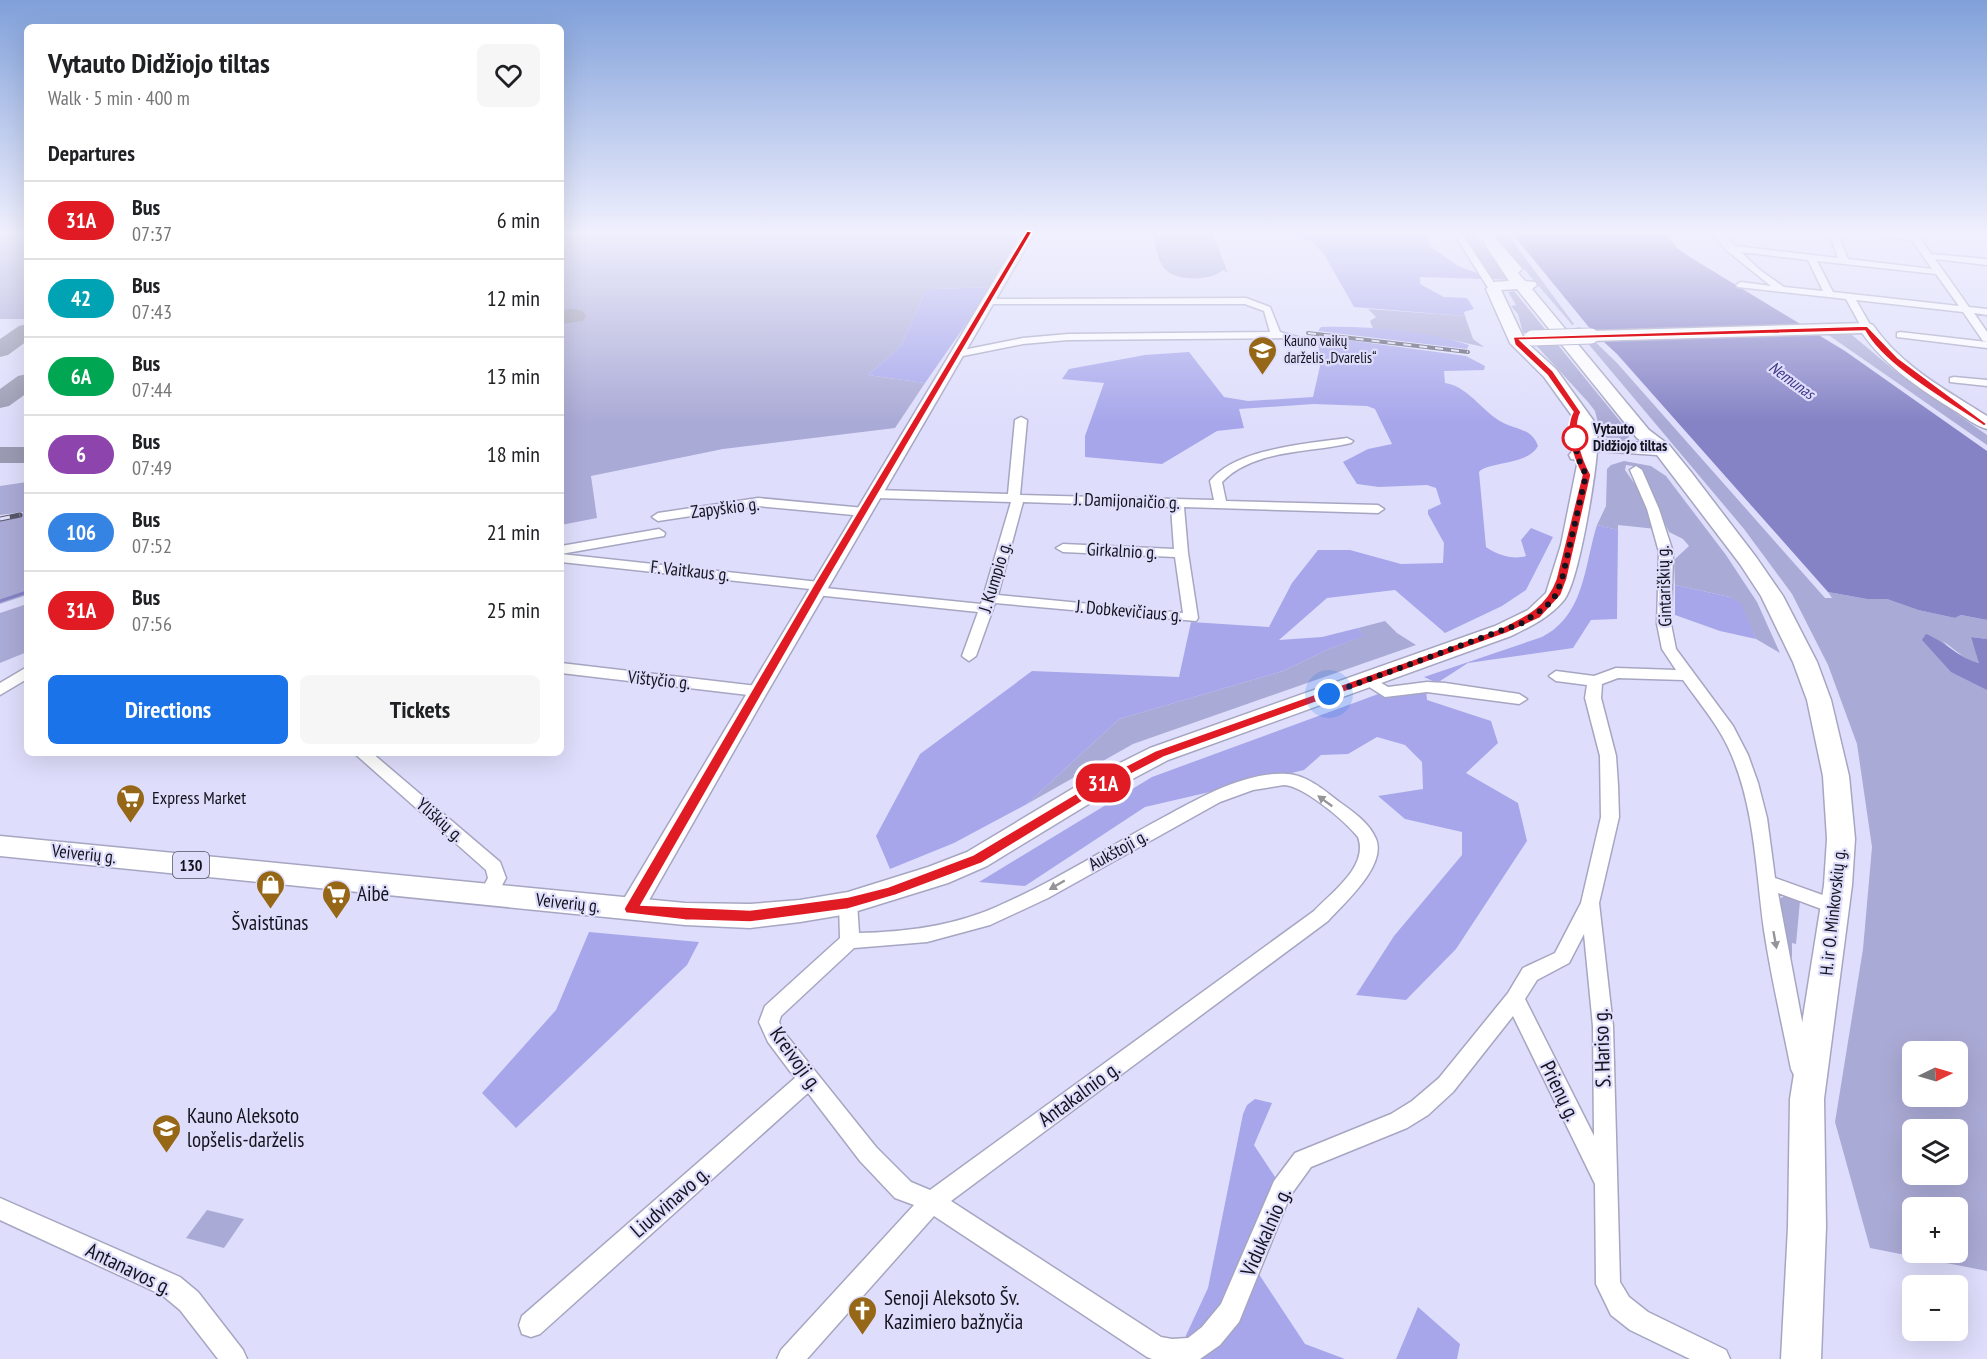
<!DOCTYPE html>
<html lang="en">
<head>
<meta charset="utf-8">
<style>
  :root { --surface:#fff; --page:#f6f6f6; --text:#202124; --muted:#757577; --line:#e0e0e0; --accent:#1a73e8 }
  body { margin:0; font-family:"PT Sans Narrow",sans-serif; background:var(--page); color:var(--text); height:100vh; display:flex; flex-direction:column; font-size:22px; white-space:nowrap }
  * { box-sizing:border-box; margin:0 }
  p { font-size:20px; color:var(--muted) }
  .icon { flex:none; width:33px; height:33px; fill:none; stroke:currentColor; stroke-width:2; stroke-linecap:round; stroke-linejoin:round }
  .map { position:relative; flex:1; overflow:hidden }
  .details { position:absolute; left:24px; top:24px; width:540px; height:732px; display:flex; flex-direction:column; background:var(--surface); border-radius:9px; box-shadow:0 6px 24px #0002 }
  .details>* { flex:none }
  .badge { padding:0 12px; border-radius:20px; font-size:21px; line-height:39px }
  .needle { width:39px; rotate:85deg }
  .buttons { position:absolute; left:1902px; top:1041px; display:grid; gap:12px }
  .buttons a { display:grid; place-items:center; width:66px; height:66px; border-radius:9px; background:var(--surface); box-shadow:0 6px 24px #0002; font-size:30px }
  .you { position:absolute; width:30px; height:30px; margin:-15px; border:4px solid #fff; border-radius:50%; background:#1a73e8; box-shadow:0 0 0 9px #1a73e833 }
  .map>.badge { position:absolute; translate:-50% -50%; box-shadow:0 0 0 3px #fff }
  h2 { padding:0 24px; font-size:22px; line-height:54px }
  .round { display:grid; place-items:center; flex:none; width:63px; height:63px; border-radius:9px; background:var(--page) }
  .summary { display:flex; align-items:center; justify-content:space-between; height:102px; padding:0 24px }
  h1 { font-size:28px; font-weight:800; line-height:45px }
  .action { display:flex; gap:12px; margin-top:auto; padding:12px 24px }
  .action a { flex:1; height:69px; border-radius:9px; background:var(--accent); color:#fff; font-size:24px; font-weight:800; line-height:69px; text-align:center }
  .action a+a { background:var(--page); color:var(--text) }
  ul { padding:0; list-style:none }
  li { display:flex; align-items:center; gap:18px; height:78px; padding:0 24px; border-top:2px solid var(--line) }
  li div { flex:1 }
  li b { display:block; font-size:22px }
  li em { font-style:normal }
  li .badge { min-width:66px; font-weight:700; text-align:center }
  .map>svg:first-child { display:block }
  .green { fill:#aaaad6; fill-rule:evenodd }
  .forest { fill:#a7a6eb }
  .water { fill:#8582c5 }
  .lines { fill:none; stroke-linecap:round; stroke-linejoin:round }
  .stream { stroke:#8582c5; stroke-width:3 }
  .taxiway { fill:#9a9ab2; fill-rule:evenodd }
  .street-casing { stroke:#a6a6c2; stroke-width:3 }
  .secondary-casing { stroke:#a6a6c2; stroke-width:3 }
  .primary-casing { stroke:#a6a6c2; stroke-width:3 }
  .street { fill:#fff; fill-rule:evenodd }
  .secondary { fill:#fff; fill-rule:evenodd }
  .primary { fill:#fff; fill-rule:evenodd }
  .rail-far1-casing { stroke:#575768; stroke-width:4 }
  .rail-casing { stroke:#575768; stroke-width:5 }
  .rail-far1 { stroke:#dedefc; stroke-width:2; stroke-dasharray:8; stroke-linecap:butt }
  .rail { stroke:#dedefc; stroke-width:3; stroke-dasharray:10; stroke-linecap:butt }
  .primary-bridge-casing { stroke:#a6a6c2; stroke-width:17; stroke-linecap:butt }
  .primary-bridge { stroke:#fff; stroke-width:15 }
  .oneway { fill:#959599 }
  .line { fill:#e01b24; stroke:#fff; stroke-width:1.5 }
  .walk { stroke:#13131d; stroke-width:6; stroke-dasharray:0 10.8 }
  .stop-dot { fill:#fff; stroke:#e01b24; stroke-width:3 }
  .labels { text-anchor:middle; stroke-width:4.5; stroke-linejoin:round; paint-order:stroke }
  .far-poi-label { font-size:15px; fill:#13131d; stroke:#dedefc; text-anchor:start }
  .far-stop-label { font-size:15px; font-weight:bold; fill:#13131d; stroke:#dedefc; text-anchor:start }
  .far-water-label { font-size:16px; font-style:italic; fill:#413686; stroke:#dedefc }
  .shield { fill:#dedefc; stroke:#505060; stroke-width:1.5 }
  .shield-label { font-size:16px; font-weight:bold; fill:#13131d }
  .street-label { font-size:18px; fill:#13131d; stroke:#dedefc }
  .poi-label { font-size:18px; fill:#13131d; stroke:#dedefc; text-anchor:start }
  .near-poi-label { font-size:21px; fill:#13131d; stroke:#dedefc; text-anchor:start }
  .near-street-label { font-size:21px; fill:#13131d; stroke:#dedefc }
</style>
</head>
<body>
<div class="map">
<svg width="1987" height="1359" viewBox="0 0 1987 1359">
  <rect width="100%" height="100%" fill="#dedefc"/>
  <path class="green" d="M0 232H27V319H0Z
    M561 232H1026L992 287 935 289 925 292 901 346 868 375 925 383 895 428 723 449 591 476 597 518 561 525V319H576L579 314H561Z
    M1154 232H1212L1228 273 1223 270C1211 281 1175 282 1164 268 1157 260 1156 245 1153 236Z
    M1461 232H1472L1510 280 1493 279Z
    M1492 232H1506L1574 324 1572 325 1568 320Z
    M1514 291 1628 431 1629 439 1615 441 1601 435 1595 411 1588 402 1534 343 1531 334 1523 333 1518 314 1511 306 1516 305 1508 292Z
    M1368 309 1465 316 1473 339 1484 347 1452 340 1373 329 1370 321 1376 317Z
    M1580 327 1617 363 1825 598H1832L1828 592 1867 599H1887L1918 610 1955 618 1961 615 1987 620V639L1971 637 1980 663 1969 661 1943 641 1987 690V1271L1870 1248 1835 1122 1863 949 1872 847 1857 744 1828 665 1792 594 1744 529 1575 328ZM1912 1052H1958V1096H1912ZM1912 1130H1958V1174H1912ZM1912 1208H1958V1252H1912Z
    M1844 333 1852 335 1894 370 1987 435V445L1827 334Z
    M1624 461 1651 466 1666 476 1726 555 1757 602 1780 653 1756 639 1740 603 1730 597 1675 585 1674 560 1689 546 1683 539 1669 532 1639 469 1640 467 1626 465 1625 470 1639 490 1656 529 1618 525V530L1597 525 1606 506 1607 469 1611 465Z
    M27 482V595L0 604V521L21 517 23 512 0 515V486Z
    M27 604V652L0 663V613Z
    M1385 621 1397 633 1416 645 1133 744 1027 804 1119 719 1283 671 1329 649 1363 636 1358 628Z
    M1784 896H1791L1800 901 1796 944 1792 943V957L1788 956 1778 900Z
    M207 1210 244 1219 224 1248 186 1238Z"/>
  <path class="forest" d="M1284 232 1425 233 1428 236 1430 246 1458 266 1480 274 1483 279 1420 277V284L1444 297 1467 298 1474 309 1464 312 1465 316 1354 307 1325 256 1313 242Z
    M992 287 925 383 868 375 901 346 925 292 935 289Z
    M1321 327C1369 326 1423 330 1469 345L1467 349 1318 331Z
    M1318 336 1466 356 1485 366 1484 370 1444 371 1445 383C1471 387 1484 416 1508 425 1521 430 1533 431 1538 446 1527 466 1488 461 1479 472L1486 547C1497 555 1514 560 1526 556L1521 540 1531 528 1553 537 1526 590 1502 606 1445 633 1395 590 1327 598 1279 640 1322 637 1358 628 1364 636 1329 649 1283 671 1119 719 1027 804 954 843 890 869 876 836 920 754 1032 671 1179 677 1191 622 1269 627 1292 583 1318 550H1350L1401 564 1443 563 1444 543 1428 514V510L1441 504 1436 488 1427 485 1379 487 1357 484 1343 462 1368 449 1392 444 1375 409 1367 406 1314 404 1239 409 1244 428 1217 431 1162 464 1085 457V436L1104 383 1062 379 1069 369 1145 355 1189 352 1224 397 1248 401 1313 397 1320 366Z
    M1597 525 1618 530 1617 619 1591 620 1573 648 1468 663 1437 683 1424 677 1542 637C1585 615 1584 566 1597 525Z
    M1675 585 1730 597 1741 603 1756 639 1720 631 1675 615Z
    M1426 690 1427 700 1491 721 1498 743 1466 773 1518 803 1527 841 1456 949 1406 1000 1356 995 1394 936 1462 855V832L1405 819 1378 796 1423 789 1422 762 1405 745 1377 737 1348 754 1321 755 1304 770 1145 807 1025 886 979 882 1152 777 1381 693Z
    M589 932 699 942 687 965 516 1128 482 1093 556 1010Z
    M1255 1099 1272 1103 1254 1145 1277 1180 1243 1250 1305 1344 1345 1359H1175L1208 1288 1243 1114 1247 1105Z
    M1418 1307 1460 1344 1457 1359H1396Z"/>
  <path class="water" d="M1511 232H1664L1677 248 1693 259 1845 351 1987 451V620L1961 615 1955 618 1918 610 1887 599H1867L1828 592 1617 354 1592 331Z
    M1926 634C1946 642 1960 659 1979 663L1971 637 1987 639V690L1951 672 1922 640Z"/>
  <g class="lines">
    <path class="stream" d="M0 601 27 592"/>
    <path class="taxiway" d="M575 309 583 311 586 316 583 321 561 324V310Z
      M27 324V341L8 355 0 357V339L19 326Z
      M27 374V393L9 406 0 408V389L18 376Z
      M0 447H27V463H0Z"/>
    <defs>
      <path id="street" d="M1453 232H1461L1498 289 1496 291H1490Z
        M1711 232H1720L1735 246 1838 258 1829 232H1837L1848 259 1932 269 1912 240 1860 232H1889L1918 236 1931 254 1987 259V265L1935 259 1969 307 1987 309V315L1974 313 1987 332V342L1983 341 1963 312 1856 300 1872 328 1867 331 1862 328 1846 299 1738 287 1736 285 1741 282 1771 286 1726 250ZM1741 252 1808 260 1823 291 1784 287 1760 270ZM1817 261 1936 274 1959 306 1833 292Z
        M1246 298 1270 307 1280 332 1316 342 1311 345 1286 338 1068 340 1023 344 958 357 953 354 958 351 1023 338 1068 334 1270 332 1264 311 1245 304H985V300L988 299Z
        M1900 332 1987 342V348L1897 337V333Z
        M1954 377 1987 380V386L1950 382V378Z
        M1021 417 1027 420 1020 495 1214 500 1210 481C1236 448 1307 444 1347 438L1353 441 1351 443C1310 453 1253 449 1222 482L1226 501 1378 505 1384 509 1378 513 1184 507 1188 553 1198 618 1196 621 995 603 976 656 969 661 962 656 978 612 816 595 811 594 810 589 561 562V554L819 582 824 583 825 588 981 604 1011 502 876 498 870 494 876 490 1008 494 1015 420ZM1023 502 1171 507 1174 549 1063 544 1056 548 1063 552 1175 557 1183 613 998 595Z
        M1636 466 1642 470 1659 509 1673 552 1671 624 1676 649 1733 726 1748 755 1758 783 1767 818 1775 878 1842 902 1844 907 1842 912 1835 914 1778 893 1811 1069 1808 1075 1801 1078 1794 1075 1791 1069C1782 1023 1771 977 1764 930 1756 872 1755 811 1732 756 1721 728 1700 704 1683 680L1618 678 1602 684 1601 698 1616 756 1618 785 1619 817 1599 903 1613 1026 1620 1282 1629 1297 1648 1312 1726 1350 1730 1359H1690L1630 1330 1611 1315 1596 1284 1595 1184 1513 1016 1453 1092 1428 1115 1407 1128 1311 1167 1290 1196 1239 1322 1220 1345 1200 1359H1152L1147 1357 934 1216 807 1359H777L781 1350 914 1205 895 1198 860 1161 808 1093 540 1334 531 1337 522 1334 519 1325 522 1316 795 1078 768 1042 759 1022 765 1006 840 938 839 903 842 898 848 896 854 898 857 903 859 933C906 932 953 926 996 907 1054 882 1108 847 1164 817 1199 798 1246 771 1287 774 1306 775 1323 789 1338 801 1352 811 1369 822 1376 839 1387 866 1344 903 1328 921L951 1201 1161 1337 1172 1339 1188 1338 1202 1327 1221 1304 1274 1181 1295 1153 1391 1114 1412 1101 1439 1078 1508 993 1523 968 1555 953 1581 903 1601 817 1600 756 1585 698 1587 685 1556 681 1549 676 1556 671 1594 676 1616 668 1676 670 1662 649 1657 624 1659 552 1647 509 1630 470ZM1284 785C1304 786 1345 821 1358 837 1369 866 1332 892 1314 911L930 1190 911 1182 876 1147 783 1031 779 1022 781 1016 854 948 927 942 990 925 1048 898 1220 802 1253 790ZM1584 934 1593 1026 1594 1136 1525 999 1537 980 1569 963Z
        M758 498 864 508 870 512 864 516 758 506 658 521 652 517 658 513Z
        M659 529 665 533 664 536 561 554V546Z
        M561 663 757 686 765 691 757 696 561 673Z
        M27 667V679L0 695V683Z
        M1368 675 1388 687 1427 682 1445 683 1519 694 1527 699 1519 704 1427 692 1385 697 1363 683 1360 680Z
        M354 753H372L500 862 506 878 494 900 488 902 482 900 479 895 488 878 486 870Z
        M0 1198 180 1277 198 1292 243 1350 247 1359H218L180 1310 162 1295 0 1220Z"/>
      <path id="secondary" d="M1023 232H1035L768 691 640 916 631 919 622 916 618 909 622 902Z"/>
      <path id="primary" d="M1477 232H1490L1520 266 1522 269 1518 273 1525 281 1535 282 1537 285 1532 289 1649 430 1669 445 1691 472 1756 557 1783 596 1817 662 1831 700 1849 776 1855 839 1852 885 1824 1099 1826 1227 1821 1359H1781L1788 1227 1790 1099 1824 885 1827 839 1823 776 1807 700 1793 662 1761 596 1740 564 1657 455 1597 451C1595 478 1579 581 1564 600 1549 618 1531 626 1511 636L1168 760 1110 791 987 866 948 883 848 914 800 922 750 928 685 925 0 856V836L685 903 750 904 800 900 848 892 928 867 967 852 1092 777 1150 748 1495 626 1528 610 1546 593 1561 545 1578 460 1571 459 1569 455 1579 444 1580 430 1575 420 1544 377 1510 343 1486 289 1494 282 1509 281ZM1517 289 1637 438 1644 443 1597 440 1598 430 1593 420 1556 369 1525 341 1501 290Z
        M1867 323 1873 325C1901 366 1946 390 1987 416V429C1975 426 1965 417 1955 411 1920 389 1886 367 1862 333L1591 341 1583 336 1591 331Z"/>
    </defs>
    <use href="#street" class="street-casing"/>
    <use href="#secondary" class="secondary-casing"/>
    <use href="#primary" class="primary-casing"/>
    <use href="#street" class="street"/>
    <use href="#secondary" class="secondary"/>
    <use href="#primary" class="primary"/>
    <defs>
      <path id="rail-far1" d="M1308 333 1468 352"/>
      <path id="rail" d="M0 519 20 515"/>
    </defs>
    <use href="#rail-far1" class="rail-far1-casing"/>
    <use href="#rail" class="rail-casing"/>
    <use href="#rail-far1" class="rail-far1"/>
    <use href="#rail" class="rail"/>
    <defs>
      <path id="primary-bridge" d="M1532 338 1591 336"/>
    </defs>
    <use href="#primary-bridge" class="primary-bridge-casing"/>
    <use href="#primary-bridge" class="primary-bridge"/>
  </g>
  <defs><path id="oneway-solid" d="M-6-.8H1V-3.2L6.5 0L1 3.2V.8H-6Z" transform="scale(1.5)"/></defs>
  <g class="oneway">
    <use href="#oneway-solid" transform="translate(1325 801) rotate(-144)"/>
    <use href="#oneway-solid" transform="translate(1057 885) rotate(150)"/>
    <use href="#oneway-solid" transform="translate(1775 940) rotate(80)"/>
  </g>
  <linearGradient id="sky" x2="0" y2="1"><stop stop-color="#80a0da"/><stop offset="0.55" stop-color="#f0f0fe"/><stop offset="1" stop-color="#f0f0fe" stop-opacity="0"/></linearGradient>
  <rect width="1987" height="423" fill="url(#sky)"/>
  <path class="line" d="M1027 231 1032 232 824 586 641 905 750 910 848 897 888 887 973 855 1097 781 1155 751 1499 629C1525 616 1546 607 1556 579L1582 475C1573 458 1563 430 1573 412L1547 375 1515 345 1513 337 1867 326 1898 358 1987 424 1984 426C1950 403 1884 366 1865 331L1520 340 1553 371 1581 412C1572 430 1582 458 1591 475L1567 579 1561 595 1540 618 1507 633 1164 757 1106 787 982 863 896 895 848 909 750 922 685 920 626 913 624 909 626 905 813 586Z"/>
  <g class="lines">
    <path class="walk" d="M1329 694 1522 623 1546 607 1556 595 1562 579 1586 475 1577 456 1575 433V438"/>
  </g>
  <defs>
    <symbol id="school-pin" viewBox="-11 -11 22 30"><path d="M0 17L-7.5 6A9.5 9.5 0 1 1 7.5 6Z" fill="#966716" stroke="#dedefc"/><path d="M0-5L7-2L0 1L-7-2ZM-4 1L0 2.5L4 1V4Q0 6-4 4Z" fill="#fff"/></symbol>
    <symbol id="supermarket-pin" viewBox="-11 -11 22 30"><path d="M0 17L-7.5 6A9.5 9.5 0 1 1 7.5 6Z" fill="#966716" stroke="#dedefc"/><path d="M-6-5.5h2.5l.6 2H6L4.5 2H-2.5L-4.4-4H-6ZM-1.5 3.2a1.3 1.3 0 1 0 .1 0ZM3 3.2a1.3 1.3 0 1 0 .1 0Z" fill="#fff"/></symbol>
    <symbol id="shop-pin" viewBox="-11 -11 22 30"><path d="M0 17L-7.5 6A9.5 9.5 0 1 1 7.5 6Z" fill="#966716" stroke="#dedefc"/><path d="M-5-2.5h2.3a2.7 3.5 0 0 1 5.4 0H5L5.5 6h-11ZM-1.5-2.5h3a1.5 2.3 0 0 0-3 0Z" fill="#fff"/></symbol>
    <symbol id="church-pin" viewBox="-11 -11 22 30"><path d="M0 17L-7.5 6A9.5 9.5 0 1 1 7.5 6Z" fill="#966716" stroke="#dedefc"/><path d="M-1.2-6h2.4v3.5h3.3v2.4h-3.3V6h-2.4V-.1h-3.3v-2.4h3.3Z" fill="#fff"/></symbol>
  </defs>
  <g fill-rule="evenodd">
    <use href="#school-pin" x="1246" y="334" width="33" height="45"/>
    <use href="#supermarket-pin" x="114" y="782" width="33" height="45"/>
    <use href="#shop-pin" x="254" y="868" width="33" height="45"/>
    <use href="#supermarket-pin" x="320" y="878" width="33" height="45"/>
    <use href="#school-pin" x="150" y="1112" width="33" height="45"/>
    <use href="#church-pin" x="846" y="1294" width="33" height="45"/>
  </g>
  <circle class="stop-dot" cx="1575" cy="438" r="12"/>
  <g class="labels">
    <g class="far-poi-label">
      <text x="1284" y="346">Kauno vaikų<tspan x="1284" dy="17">darželis „Dvarelis“</tspan></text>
    </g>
    <g class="far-stop-label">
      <text x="1593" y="434">Vytauto<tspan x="1593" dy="17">Didžiojo tiltas</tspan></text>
    </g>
    <g class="far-water-label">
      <text transform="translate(1792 380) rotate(36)" y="6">Nemunas</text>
    </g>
    <rect class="shield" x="173" y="852" width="36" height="26" rx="4.5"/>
    <g class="shield-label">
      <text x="191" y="871">130</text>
    </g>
    <g class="street-label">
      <text transform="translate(1127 501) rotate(2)" y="6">J. Damijonaičio g.</text>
      <text transform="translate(725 508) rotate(-7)" y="6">Zapyškio g.</text>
      <text transform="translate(1122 551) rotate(3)" y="6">Girkalnio g.</text>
      <text transform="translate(690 571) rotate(6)" y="6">F. Vaitkaus g.</text>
      <text transform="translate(995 577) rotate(-73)" y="6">J. Kumpio g.</text>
      <text transform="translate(1664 586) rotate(-92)" y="6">Gintariškių g.</text>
      <text transform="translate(1129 611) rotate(5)" y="6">J. Dobkevičiaus g.</text>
      <text transform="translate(659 680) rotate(6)" y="6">Vištyčio g.</text>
      <text transform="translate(440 820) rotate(41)" y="6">Yliškių g.</text>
      <text transform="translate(1118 850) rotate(-29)" y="6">Aukštoji g.</text>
      <text transform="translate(84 854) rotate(6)" y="6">Veiverių g.</text>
      <text transform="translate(568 903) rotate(6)" y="6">Veiverių g.</text>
      <text transform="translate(1833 912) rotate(-84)" y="6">H. ir O. Minkovskių g.</text>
    </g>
    <g class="poi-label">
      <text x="152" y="804">Express Market</text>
    </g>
    <g class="near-poi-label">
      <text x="357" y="901">Aibė</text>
      <text x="270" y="930" text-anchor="middle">Švaistūnas</text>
      <text x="187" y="1123">Kauno Aleksoto<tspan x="187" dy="24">lopšelis-darželis</tspan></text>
      <text x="884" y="1305">Senoji Aleksoto Šv.<tspan x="884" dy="24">Kazimiero bažnyčia</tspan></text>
    </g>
    <g class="near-street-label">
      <text transform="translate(1602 1048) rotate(-92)" y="7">S. Hariso g.</text>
      <text transform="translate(796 1059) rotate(54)" y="7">Kreivoji g.</text>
      <text transform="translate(1560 1091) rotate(64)" y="7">Prienų g.</text>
      <text transform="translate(1079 1094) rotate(-36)" y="7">Antakalnio g.</text>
      <text transform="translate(670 1202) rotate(-41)" y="7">Liudvinavo g.</text>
      <text transform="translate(1266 1232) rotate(-66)" y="7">Vidukalnio g.</text>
      <text transform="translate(129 1269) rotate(26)" y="7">Antanavos g.</text>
    </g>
  </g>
</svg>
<div class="buttons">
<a><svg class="needle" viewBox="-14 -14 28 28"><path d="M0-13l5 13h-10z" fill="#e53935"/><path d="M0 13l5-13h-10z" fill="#757577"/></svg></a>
<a><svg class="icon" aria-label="layers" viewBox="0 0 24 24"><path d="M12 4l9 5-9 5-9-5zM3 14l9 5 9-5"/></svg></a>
<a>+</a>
<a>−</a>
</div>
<div class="you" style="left:1329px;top:694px"></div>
<b class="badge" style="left:1103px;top:783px;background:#e01b24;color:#fff">31A</b>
<section class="details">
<div class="summary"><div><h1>Vytauto Didžiojo tiltas</h1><p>Walk · 5 min · 400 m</p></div><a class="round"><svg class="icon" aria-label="heart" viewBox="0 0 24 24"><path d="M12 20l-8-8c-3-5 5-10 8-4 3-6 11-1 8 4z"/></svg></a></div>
<h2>Departures</h2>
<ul>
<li><span class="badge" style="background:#e01b24;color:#fff">31A</span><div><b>Bus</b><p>07:37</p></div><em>6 min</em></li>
<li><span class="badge" style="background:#00a3b4;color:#fff">42</span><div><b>Bus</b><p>07:43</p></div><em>12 min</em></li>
<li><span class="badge" style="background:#00a651;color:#fff">6A</span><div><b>Bus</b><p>07:44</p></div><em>13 min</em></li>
<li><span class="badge" style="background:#8e44ad;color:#fff">6</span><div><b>Bus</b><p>07:49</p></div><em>18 min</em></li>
<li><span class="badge" style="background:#3584e4;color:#fff">106</span><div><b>Bus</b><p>07:52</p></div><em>21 min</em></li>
<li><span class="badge" style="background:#e01b24;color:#fff">31A</span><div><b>Bus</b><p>07:56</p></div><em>25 min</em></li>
</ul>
<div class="action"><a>Directions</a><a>Tickets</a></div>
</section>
</div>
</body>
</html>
